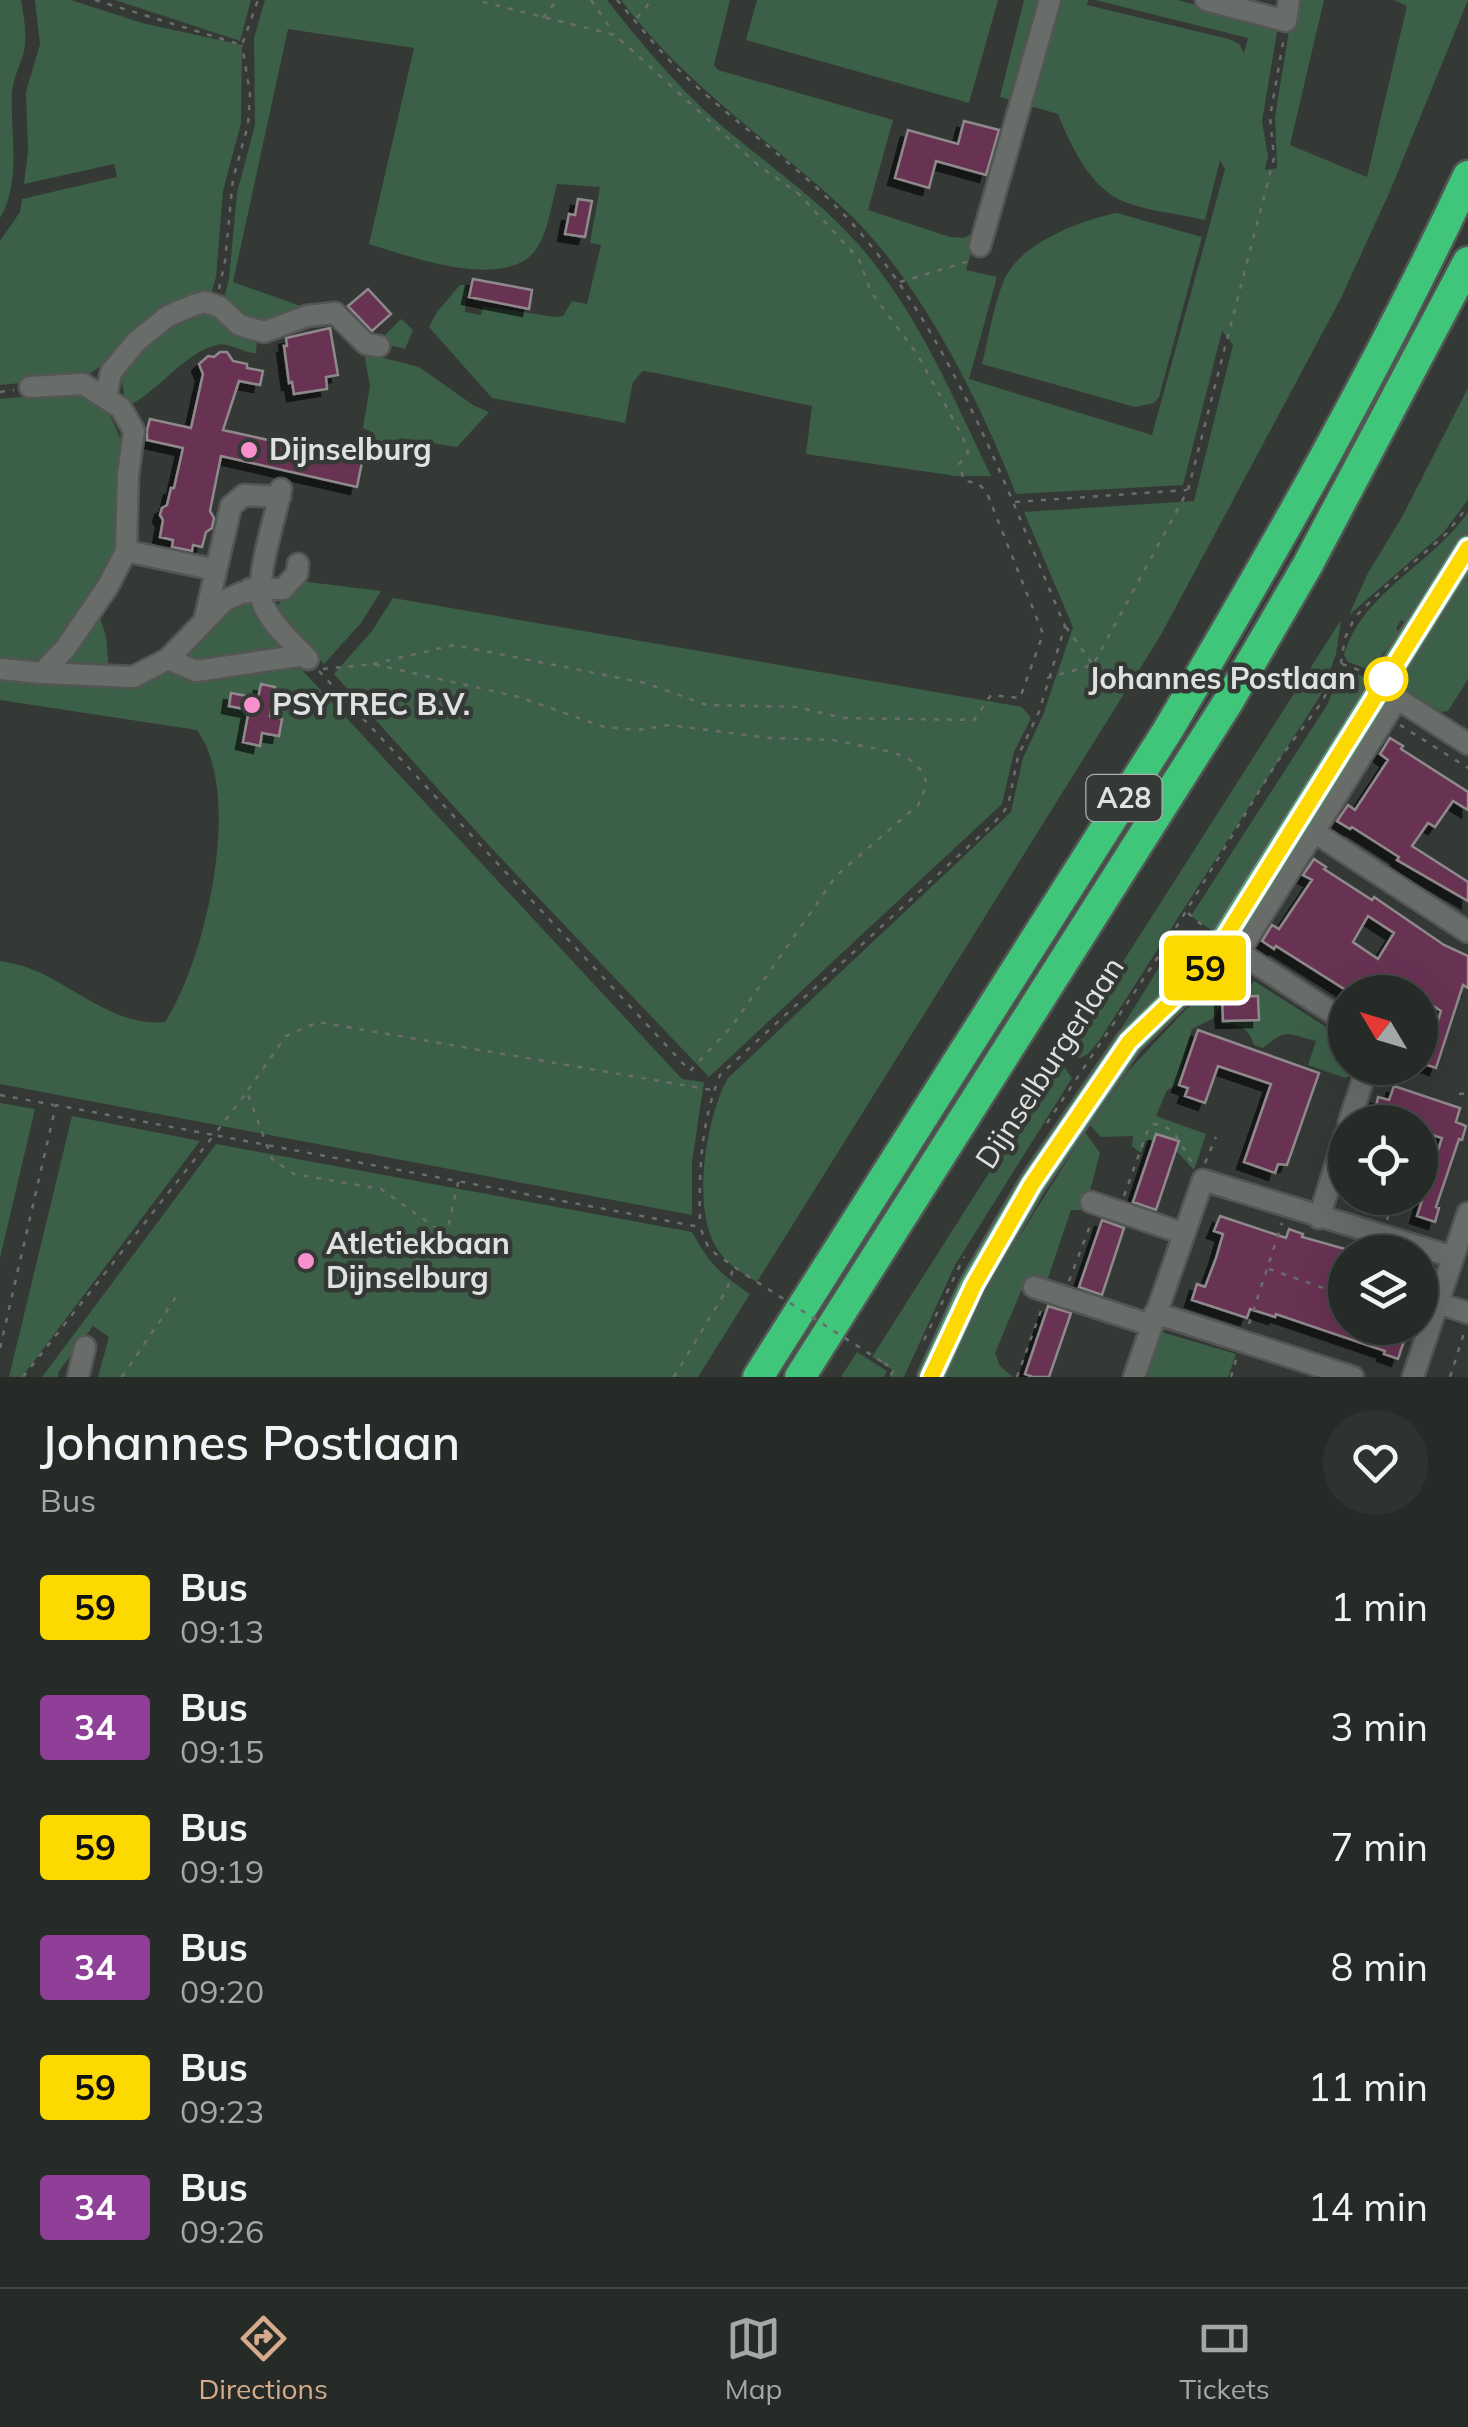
<!DOCTYPE html>
<html lang="en">
<head>
<meta charset="utf-8">
<style>
  :root { --surface:#272b28; --page:#2f3330; --text:#f1f3f6; --muted:#a4a7a8; --line:#434745; --accent:#d6ab8b }
  body { margin:0; font-family:Mulish,sans-serif; background:var(--page); color:var(--text); height:100vh; display:flex; flex-direction:column; font-size:38px; white-space:nowrap }
  * { box-sizing:border-box; margin:0 }
  p { font-size:32px; color:var(--muted) }
  .icon { flex:none; width:55px; height:55px; fill:none; stroke:currentColor; stroke-width:2; stroke-linecap:round; stroke-linejoin:round }
  .map { position:relative; height:1377px; overflow:hidden }
  .sheet { display:flex; flex-direction:column; background:var(--surface); flex:1 }
  .sheet>* { flex:none }
  .badge { padding:0 20px; border-radius:8px; font-size:35px; line-height:65px }
  .needle { width:65px; rotate:308deg }
  .fabs { position:absolute; left:1328px; top:975px; display:grid; gap:20px }
  .fabs a { display:grid; place-items:center; width:110px; height:110px; border-radius:50%; background:var(--surface); box-shadow:0 10px 40px #0002,0 0 0 2px var(--line); font-size:50px }
  .map>.badge { position:absolute; translate:-50% -50%; box-shadow:0 0 0 5px #fff }
  .round { display:grid; place-items:center; flex:none; width:105px; height:105px; border-radius:52px; background:var(--page) }
  .summary { display:flex; align-items:center; justify-content:space-between; height:170px; padding:0 40px }
  h1 { font-size:48px; font-weight:600; line-height:75px }
  ul { padding:0; list-style:none }
  li { display:flex; align-items:center; gap:30px; height:120px; padding:0 40px }
  li div { flex:1 }
  li b { display:block; font-size:38px }
  li em { font-style:normal }
  li .badge { min-width:110px; font-weight:700; text-align:center }
  .menu { display:flex; justify-content:space-around; align-items:center; height:140px; border-top:2px solid var(--line); background:var(--surface); font-size:28px; color:var(--muted) }
  .menu a { display:grid; justify-items:center; gap:5px }
  .menu .on { color:var(--accent) }
  .map>svg:first-child { display:block }
  .green { fill:#3c5f48 }
  .building { fill:#673352; stroke:#8f898c; stroke-width:2.5; fill-rule:evenodd; filter:url(#shadow) }
  .lines { fill:none; stroke-linecap:round; stroke-linejoin:round }
  .minor-casing { stroke:#535654; stroke-width:25 }
  .major-casing { stroke:#535654; stroke-width:30 }
  .highway-casing { stroke:#535654; stroke-width:35 }
  .path { stroke:#6a6e6b; stroke-width:2.5; stroke-dasharray:5 8; stroke-linecap:butt }
  .minor { stroke:#686d69; stroke-width:20 }
  .major { stroke:#4fa274; stroke-width:25 }
  .highway { stroke:#3fc67b; stroke-width:30 }
  .path-bridge { stroke:#6a6e6b; stroke-width:2.5; stroke-dasharray:5 8; stroke-linecap:butt }
  .line-casing { stroke:#fff; stroke-width:22 }
  .line { stroke:#fcd900; stroke-width:15 }
  .poi-dot { fill:#f790cd; stroke:#343936; stroke-width:4 }
  .stop-dot { fill:#fff; stroke:#fcd900; stroke-width:5 }
  .labels { text-anchor:middle; stroke-width:9; stroke-linejoin:round; paint-order:stroke }
  .shield { fill:#343936; stroke:#acafad; stroke-width:2.5 }
  .shield-label { font-size:28px; font-weight:bold; fill:#dfe2e0 }
  .poi-label { font-size:30px; font-weight:bold; fill:#dfe2e0; stroke:#343936; text-anchor:start }
  .stop-label { font-size:30px; font-weight:bold; fill:#dfe2e0; stroke:#343936; text-anchor:end }
  .street-label { font-size:30px; fill:#dfe2e0; stroke:#343936 }
</style>
</head>
<body>
<div class="map">
<svg width="1468" height="1377" viewBox="0 0 1468 1377">
  <defs>
    <filter id="shadow"><feDropShadow dx="-7" dy="7" stdDeviation="0" flood-color="#0009"/></filter>
  </defs>
  <rect width="100%" height="100%" fill="#343936"/>
  <path class="green" d="M0 0H21C24 18 28 37 23 55 19 68 13 79 12 93 10 133 22 181 0 218Z
    M35 0H71L142 23 242 45 241 123 223 191 216 277 210 297 84 377 0 385V241L20 212 22 199 117 177 114 164 24 184 28 151 26 92 40 44Z
    M115 0H251L240 41Z
    M265 0H607C640 42 674 83 714 119 762 161 817 197 859 245 918 313 952 395 991 476H956L806 454 812 406 656 373 643 371 633 382 625 423 492 398 429 327 437 312 460 285H468L465 312 481 315 483 306 555 317 563 316 572 301 587 304 601 245 590 243 600 187 557 184C551 205 548 234 535 251 503 291 408 256 369 244L414 48 288 29 233 282 312 310 273 321 251 324 223 302 229 279 237 193 255 125 254 38Z
    M621 0H730L714 65 718 70 893 120 868 210 950 237 963 238 977 232 966 270 997 277 969 379 1152 435 1225 169 1220 160 1205 220C1180 214 1139 210 1118 199 1088 183 1070 144 1058 114L1027 105 1057 0H1088L1087 5 1229 39 1239 44 1244 53 1248 38 1095 0H1177L1278 26 1262 121 1268 156 1265 170 1277 168 1275 117 1294 0H1324L1290 145 1367 177 1407 6 1394 0H1468L1390 191 1341 298 1162 633 757 1282C744 1274 729 1266 720 1253 690 1214 705 1119 728 1078L1011 812 1023 758 1043 715 1073 627 1024 512 1194 501 1233 345 1222 331 1183 485 1016 494C980 401 918 276 843 208 768 139 683 83 621 0Z
    M757 0H998L969 103 746 40Z
    M1024 0H1043L1014 101 1000 97Z
    M1117 213 1202 237 1159 397 1154 403 1135 407 982 364C989 337 993 306 1004 280 1020 243 1081 220 1117 213Z
    M207 311 257 338 256 353C243 353 230 342 217 345 187 351 158 391 130 405L125 399 120 371C146 338 166 320 207 311Z
    M401 319 413 330 405 349 378 342Z
    M364 353 419 367 473 405 489 412 457 447 400 438 390 464 369 458 374 433 363 428 370 386Z
    M1468 388V500L1443 533 1349 615 1368 573 1402 517Z
    M77 392 110 415 121 440 115 488V558L41 667 0 664V399Z
    M1468 512V535L1419 608 1416 606 1406 622 1401 620 1396 629 1400 632 1370 670 1348 662 1344 655C1363 591 1432 565 1468 512Z
    M1468 573V679L1448 711 1442 712 1407 691 1406 670Z
    M300 581 381 591 361 623 324 664 274 609Z
    M393 598 1022 707 1031 718 1014 752 1002 804 709 1077 495 852 334 674 372 631Z
    M247 601 292 650 201 663 180 656 215 616Z
    M98 612 106 636 109 670 57 668Z
    M1341 620 1336 654 1320 696 1099 1041 1088 1054 1080 1058 1066 1051Z
    M167 668 201 678 300 668 682 1079 704 1082 692 1162V1215L0 1084V961C10 963 22 965 31 969 74 985 116 1028 165 1022 206 959 244 794 197 730L0 700V678Z
    M1346 670 1369 679 1324 765 1220 936 1191 916 1327 705 1340 675Z
    M1181 932 1210 952 1100 1063Z
    M1224 969 1243 976 1212 1019 1192 1029 1177 1085 1167 1090 1156 1116 1206 1134 1194 1170 1174 1148 1146 1140 1141 1153 1132 1146 1133 1136 1101 1137 1090 1125 1128 1071Z
    M1254 981 1345 1039V1068H1357L1355 1074 1345 1078 1308 1065 1316 1041C1284 1033 1288 1028 1263 1048L1254 1045C1249 1028 1239 1023 1222 1024Z
    M1060 1061 1072 1078 955 1265 904 1377H889L893 1370 872 1357Z
    M0 1103 35 1109 0 1258Z
    M72 1116 200 1141 22 1377H9Z
    M1085 1132 1100 1153 1085 1210H1071L1046 1284 1035 1293 1021 1291 995 1353 1000 1366 1013 1377H944L962 1327Z
    M216 1144 692 1232C709 1263 720 1274 750 1294L698 1377H98L109 1337 93 1326 59 1371 58 1377H42Z
    M1158 1331 1236 1354 1228 1377H1142Z
    M857 1352 887 1371 884 1377H841Z"/>
  <path class="building" d="M964 121 999 130 986 175 936 161 929 188 895 178 908 130 958 144Z
    M578 199 592 201 585 237 565 234 569 214 575 215Z
    M473 279 532 290 529 309 469 297Z
    M368 289 391 314 372 331 348 306Z
    M330 328 338 375 326 377 327 389 294 394 292 382 289 383 284 346H287L286 338Z
    M220 352H227L233 361 247 364V368L263 371 260 385 239 381 223 430 327 453 329 445 364 452 357 487 221 456 210 511 214 518 212 528 206 532 202 547 193 545 192 551 172 547 173 540 160 537 163 520 160 515 162 508 167 505 171 488H174L183 448 147 440V430L150 419 191 428 203 374 199 364 208 356 214 357Z
    M261 684 275 687 270 716 282 719 279 736 262 733 260 746 243 742 249 710 229 706 231 693 258 698Z
    M1390 738 1403 746 1401 749 1468 792V810L1453 801 1435 827 1428 823 1412 846 1468 882V901L1397 860 1399 857 1352 827 1350 829 1337 821 1348 805 1355 810 1388 760 1380 754Z
    M1314 859 1326 867 1324 869 1372 900 1374 897 1444 945 1468 956V988L1463 985 1436 1068 1424 1064 1441 1011 1420 997V992H1349L1276 946 1274 949 1262 941 1272 925 1279 929 1312 880 1303 875ZM1368 916 1394 933 1378 959 1353 942Z
    M1258 996 1259 1020 1223 1021 1222 997Z
    M1198 1030 1319 1073 1287 1165 1278 1164 1275 1173 1244 1162 1271 1084 1218 1066 1205 1103 1185 1096 1188 1088 1179 1085Z
    M1394 1086 1460 1108 1456 1122 1466 1126 1462 1140 1459 1139 1436 1207 1439 1208 1435 1222 1417 1216 1442 1138 1420 1131V1122H1373L1378 1097 1389 1100Z
    M1156 1134 1179 1141 1156 1210 1133 1202Z
    M1220 1216 1286 1238 1289 1229 1303 1234 1302 1237 1345 1249V1328H1366L1404 1341 1398 1359 1384 1354 1385 1351 1276 1314 1275 1317 1250 1309 1247 1318 1192 1300 1197 1284 1205 1287 1216 1258 1223 1234 1214 1231Z
    M1102 1220 1124 1228 1102 1295 1079 1287Z
    M1048 1306 1071 1313 1049 1377H1033L1025 1374Z"/>
  <g class="lines">
    <defs>
      <path id="minor" d="M1206 0 1286 21 1289 0
        M980 246 1050 0
        M106 398 111 372 137 341 168 316 194 305 205 302 220 307 239 325 264 332 307 316 335 313 366 344 379 346
        M281 489C276 517 254 578 263 604 271 624 293 643 308 659
        M126 551 216 570
        M250 589H283L297 574 298 564
        M205 618 231 506 244 495 280 497
        M168 659 196 671 304 655
        M0 669 42 673 65 649 108 586 126 551 128 475 134 431 121 408 83 384 30 387
        M42 673 133 677 168 659 224 601 241 593 261 591
        M1390 694 1468 744
        M1314 832 1468 932
        M1229 946 1345 1021
        M1239 952 1397 699
        M1349 1122 1367 1068
        M1091 1202 1182 1233
        M1319 1218 1345 1135
        M1034 1287 1151 1325
        M1438 1303 1468 1313
        M1155 1313 1353 1377
        M78 1377 85 1347
        M1134 1377 1203 1180 1453 1257
        M1413 1377 1468 1213"/>
      <path id="major" d="M931 1377 973 1285 1032 1184 1129 1042 1205 968 1468 548"/>
      <path id="highway" d="M758 1377 1168 730C1275 549 1379 367 1468 176
        M800 1377 1228 702 1307 566 1468 262"/>
    </defs>
    <use href="#minor" class="minor-casing"/>
    <use href="#major" class="major-casing"/>
    <use href="#highway" class="highway-casing"/>
    <path class="path" d="M95 0 242 45 258 0
      M591 0 613 32
      M617 0C638 24 659 51 683 74 741 129 812 174 863 236 957 348 1008 493 1065 626L1039 712 1018 756 1008 806 994 823 720 1075C700 1125 699 1174 700 1227
      M543 18 557 0
      M637 18 652 0
      M900 282 969 261
      M219 289 225 261 233 179 248 125 250 94 242 45
      M0 392 14 390
      M1015 502 1187 490
      M1066 627 1093 665
      M373 664 454 645 645 683 707 705 797 707 843 718 974 720 991 695 1020 698 1043 634 987 493 978 483 964 481 959 464 968 453 963 437 917 354 871 292 859 259 799 194 758 165 615 35 475 0
      M1342 664 1367 673
      M319 671 690 1071 732 1026 836 876 918 805 927 785 923 772 909 759 892 752 833 740 770 738 669 725 638 730 604 727 519 697 373 664 323 669
      M1047 678 1093 665 1188 490 1274 158 1270 117 1284 37
      M1400 725 1468 768
      M1188 913 1204 927
      M248 1090 286 1036 318 1022 712 1090
      M1459 1094 1468 1093
      M0 1095 54 1105
      M1047 1123 1158 957 1277 762 1322 702 1341 663 1345 638 1355 617 1383 589 1446 534 1468 506
      M1205 1163 1216 1137
      M1124 1196 1147 1132 1153 1124C1178 1125 1181 1149 1194 1165
      M1387 1220 1394 1198
      M1269 1269 1329 1290
      M1069 1281 1091 1223
      M1249 1324 1282 1223
      M924 1340 964 1257
      M0 1348 56 1105 214 1135 247 1092 272 1159 294 1174 381 1189 446 1235 459 1179
      M884 1363 894 1370 889 1377
      M23 1377 214 1135 700 1227 709 1249 746 1275
      M122 1377 176 1297
      M674 1377 727 1289 733 1269
      M1017 1377 1042 1308
      M1231 1377 1236 1360
      M1450 1377 1464 1333"/>
    <use href="#minor" class="minor"/>
    <use href="#major" class="major"/>
    <use href="#highway" class="highway"/>
    <path class="path-bridge" d="M746 1275 884 1363"/>
  </g>
  <g class="lines">
    <defs>
      <path id="line" d="M931 1377 974 1285 1032 1184 1129 1042 1206 968 1468 548"/>
    </defs>
    <use href="#line" class="line-casing"/>
    <use href="#line" class="line"/>
  </g>
  <g class="poi-dot">
    <circle cx="249" cy="450" r="10"/>
    <circle cx="252" cy="705" r="10"/>
    <circle cx="306" cy="1261" r="10"/>
  </g>
  <circle class="stop-dot" cx="1386" cy="679" r="20"/>
  <g class="labels">
    <rect class="shield" x="1086.5" y="775" width="75" height="46" rx="8"/>
    <g class="shield-label">
      <text x="1124" y="808">A28</text>
    </g>
    <g class="poi-label">
      <text x="269" y="460">Dijnselburg</text>
      <text x="272" y="715">PSYTREC B.V.</text>
      <text x="326" y="1254">Atletiekbaan<tspan x="326" dy="34">Dijnselburg</tspan></text>
    </g>
    <g class="stop-label">
      <text x="1356" y="689">Johannes Postlaan</text>
    </g>
    <g class="street-label">
      <text transform="translate(1050 1063) rotate(-57)" y="10">Dijnselburgerlaan</text>
    </g>
  </g>
</svg>
<div class="fabs">
<a><svg class="needle" viewBox="-14 -14 28 28"><path d="M0-13l5 13h-10z" fill="#e53935"/><path d="M0 13l5-13h-10z" fill="#a4a7a8"/></svg></a>
<a><svg class="icon" aria-label="locate" viewBox="0 0 24 24"><circle cx="12" cy="12" r="6"/><path d="M12 2v4M12 18v4M2 12h4M18 12h4"/></svg></a>
<a><svg class="icon" aria-label="layers" viewBox="0 0 24 24"><path d="M12 4l9 5-9 5-9-5zM3 14l9 5 9-5"/></svg></a>
</div>
<b class="badge" style="left:1205px;top:968px;background:#fcd900;color:#111">59</b>
</div>
<section class="sheet">
<div class="summary"><div><h1>Johannes Postlaan</h1><p>Bus</p></div><a class="round"><svg class="icon" aria-label="heart" viewBox="0 0 24 24"><path d="M12 20l-8-8c-3-5 5-10 8-4 3-6 11-1 8 4z"/></svg></a></div>
<ul>
<li><span class="badge" style="background:#fcd900;color:#111">59</span><div><b>Bus</b><p>09:13</p></div><em>1 min</em></li>
<li><span class="badge" style="background:#8f3f98;color:#fff">34</span><div><b>Bus</b><p>09:15</p></div><em>3 min</em></li>
<li><span class="badge" style="background:#fcd900;color:#111">59</span><div><b>Bus</b><p>09:19</p></div><em>7 min</em></li>
<li><span class="badge" style="background:#8f3f98;color:#fff">34</span><div><b>Bus</b><p>09:20</p></div><em>8 min</em></li>
<li><span class="badge" style="background:#fcd900;color:#111">59</span><div><b>Bus</b><p>09:23</p></div><em>11 min</em></li>
<li><span class="badge" style="background:#8f3f98;color:#fff">34</span><div><b>Bus</b><p>09:26</p></div><em>14 min</em></li>
</ul>
</section>
<nav class="menu">
<a class="on"><svg class="icon" aria-label="directions" viewBox="0 0 24 24"><path d="M12 3l9 9-9 9-9-9zM9 14v-3h6M13 9l2 2-2 2"/></svg>Directions</a>
<a><svg class="icon" aria-label="map" viewBox="0 0 24 24"><path d="M3 6l6-2 6 2 6-2v14l-6 2-6-2-6 2zM9 4v14M15 6v14"/></svg>Map</a>
<a><svg class="icon" aria-label="tickets" viewBox="0 0 24 24"><path d="M3 7h18v10H3zM15 7v10"/></svg>Tickets</a>
</nav>
</body>
</html>
